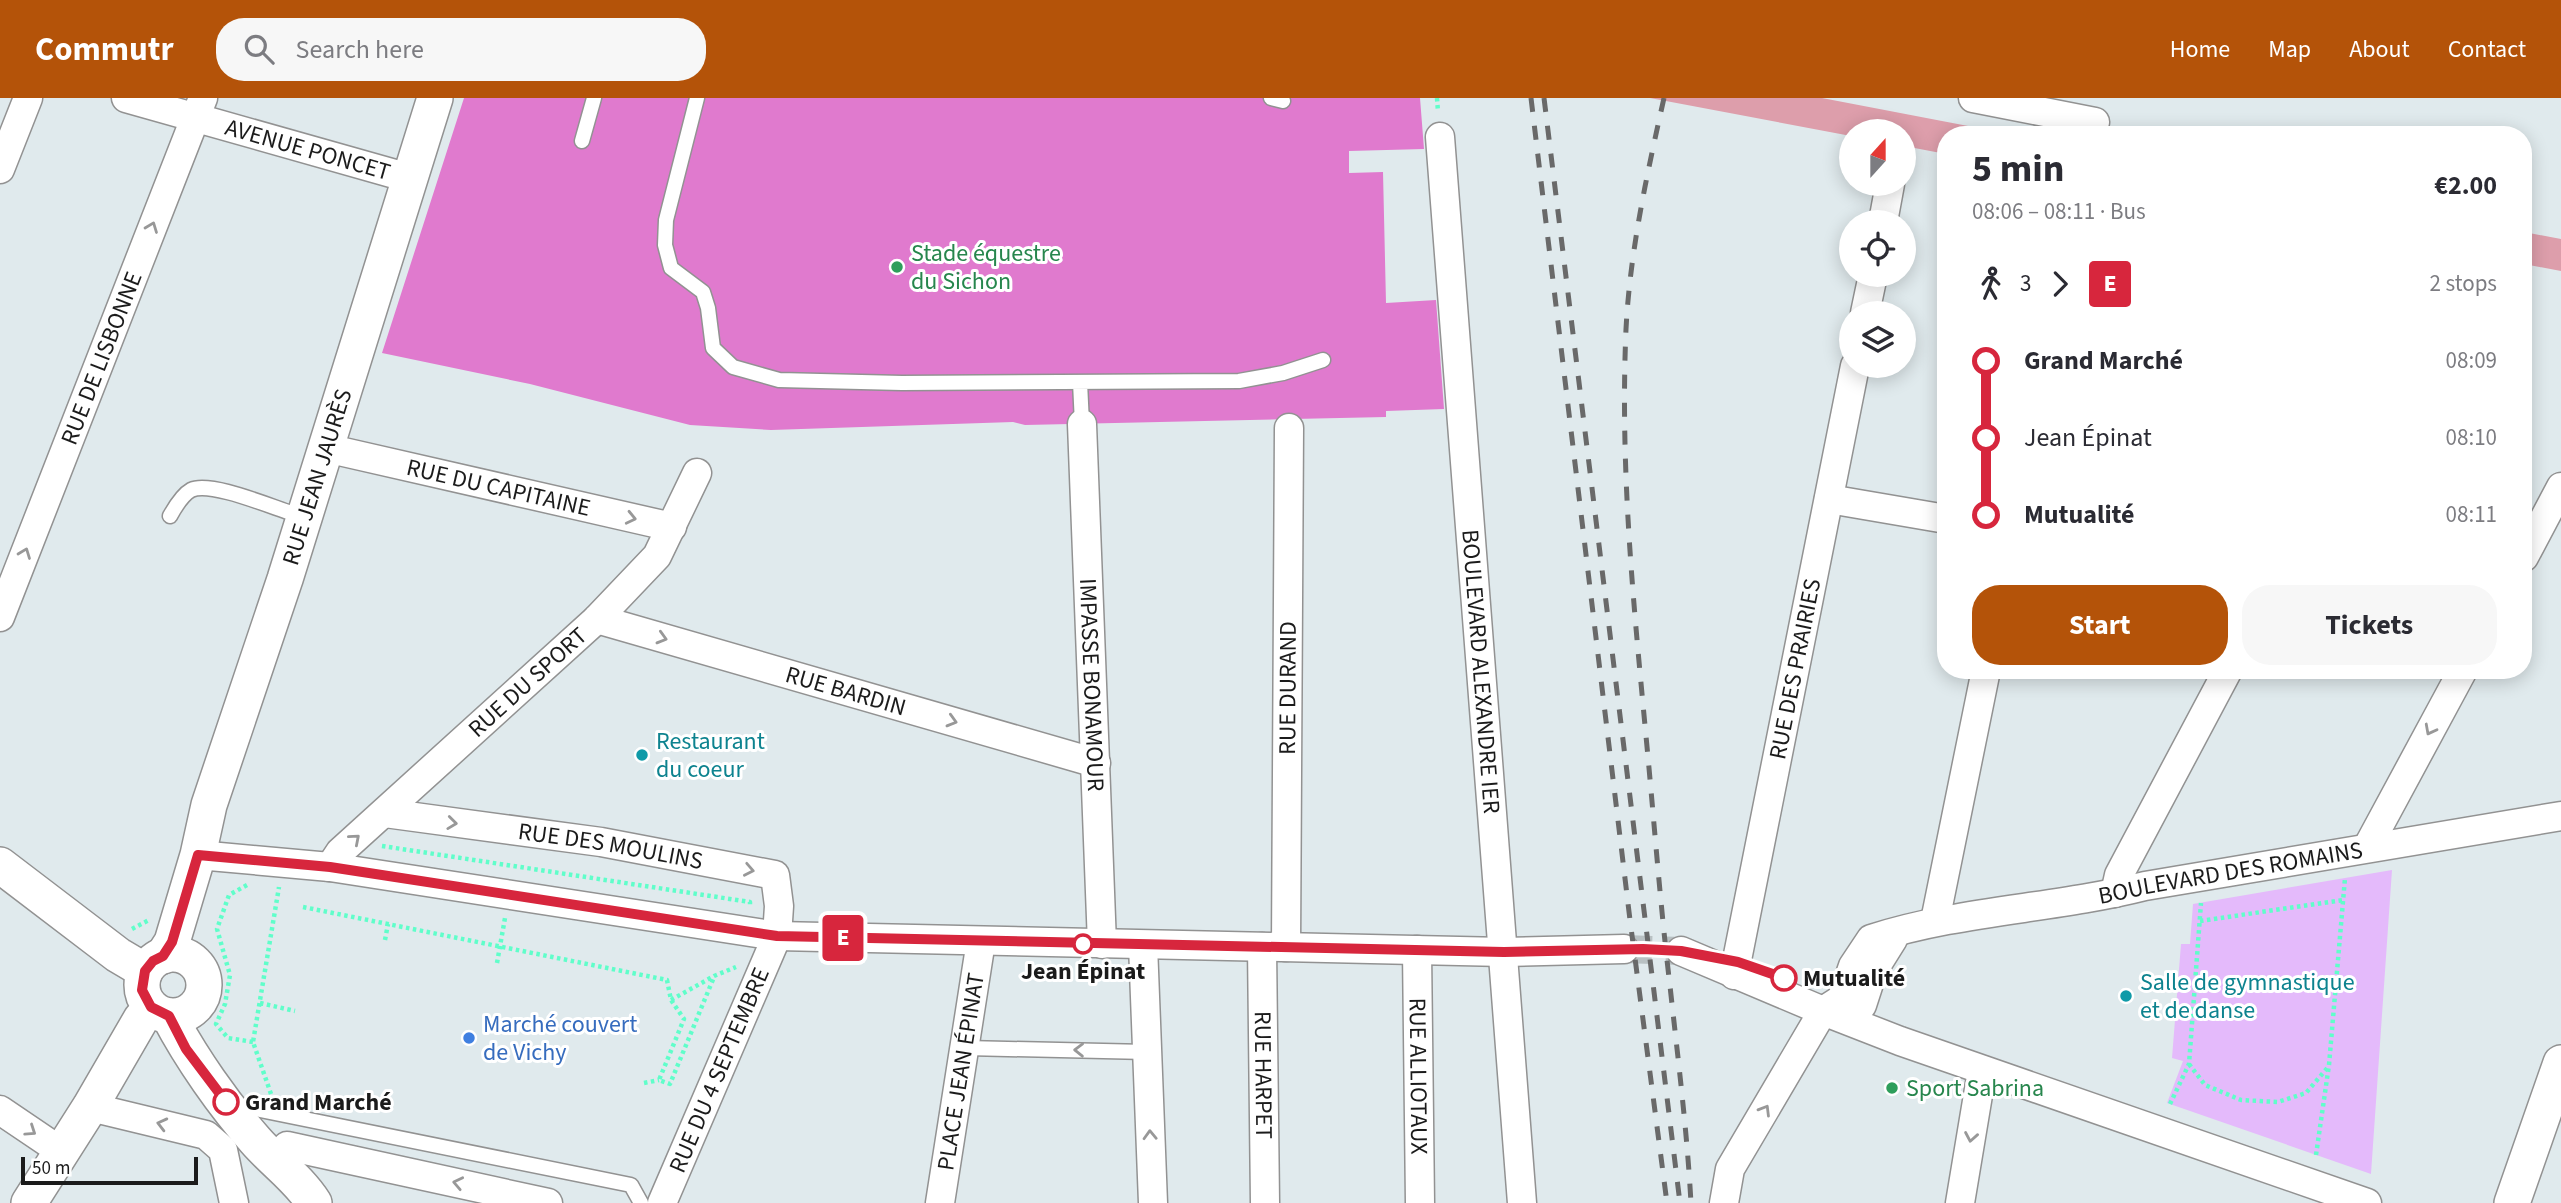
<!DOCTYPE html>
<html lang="en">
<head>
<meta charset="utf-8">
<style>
  :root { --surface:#fff; --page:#f7f7f7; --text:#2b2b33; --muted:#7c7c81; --accent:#b45309 }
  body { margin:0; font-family:"Source Sans 3",sans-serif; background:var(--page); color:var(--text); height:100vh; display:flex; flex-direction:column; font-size:26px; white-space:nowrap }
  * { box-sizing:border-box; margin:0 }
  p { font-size:23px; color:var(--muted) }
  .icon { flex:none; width:38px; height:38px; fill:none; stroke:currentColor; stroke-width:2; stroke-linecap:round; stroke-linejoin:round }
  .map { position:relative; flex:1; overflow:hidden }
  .sheet { position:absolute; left:1937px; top:28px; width:595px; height:553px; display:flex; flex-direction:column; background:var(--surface); border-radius:28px; box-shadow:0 4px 18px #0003 }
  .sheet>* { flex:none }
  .badge { padding:0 14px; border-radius:5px; font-size:24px; line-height:46px }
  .needle { width:46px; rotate:21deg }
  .fabs { position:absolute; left:1839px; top:21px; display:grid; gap:14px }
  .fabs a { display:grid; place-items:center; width:77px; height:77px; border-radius:50%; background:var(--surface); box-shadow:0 4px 18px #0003; font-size:35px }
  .scale { position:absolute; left:21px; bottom:18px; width:177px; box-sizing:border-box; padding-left:7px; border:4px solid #1b1b1b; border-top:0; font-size:19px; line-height:24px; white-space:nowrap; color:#1b1b1b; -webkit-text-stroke:5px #fff; paint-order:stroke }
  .map>.badge { position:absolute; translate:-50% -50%; box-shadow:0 0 0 4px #fff }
  .legs { display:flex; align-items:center; gap:10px; height:77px; padding:0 35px; font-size:23px }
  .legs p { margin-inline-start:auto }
  .overview { display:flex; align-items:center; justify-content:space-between; height:119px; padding:0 35px }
  h1 { font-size:38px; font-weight:700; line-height:52px }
  .button { display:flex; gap:14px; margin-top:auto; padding:14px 35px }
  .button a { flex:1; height:80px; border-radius:28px; background:var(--accent); color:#fff; font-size:28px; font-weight:700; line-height:80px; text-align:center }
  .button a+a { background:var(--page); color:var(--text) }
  ul { padding:0 35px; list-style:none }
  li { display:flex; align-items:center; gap:24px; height:77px; font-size:26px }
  li i { display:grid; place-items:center; width:10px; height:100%; margin:0 9px; background:currentColor }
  li i::after { content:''; width:18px; height:18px; margin:-9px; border:5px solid; border-radius:50%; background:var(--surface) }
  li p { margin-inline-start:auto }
  li:first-child i { background:linear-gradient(#0000 50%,currentColor 0) }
  li:last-child i { background:linear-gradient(currentColor 50%,#0000 0) }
  header { display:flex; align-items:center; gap:42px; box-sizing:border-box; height:98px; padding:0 35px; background:var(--accent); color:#fff }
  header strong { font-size:33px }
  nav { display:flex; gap:38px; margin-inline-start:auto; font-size:24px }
  .search { width:490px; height:63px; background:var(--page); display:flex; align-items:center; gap:18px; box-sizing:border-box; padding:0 24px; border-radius:28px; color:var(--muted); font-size:26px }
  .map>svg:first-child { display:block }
  .park { fill:#e4bafb }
  .pitch { fill:#e07ace }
  .water { fill:#dd9eab }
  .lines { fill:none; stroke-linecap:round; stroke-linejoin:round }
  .minor-tunnel { stroke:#b9c1c3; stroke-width:28; stroke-dasharray:28 14; stroke-linecap:butt }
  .service-casing { stroke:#929292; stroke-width:17 }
  .minor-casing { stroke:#929292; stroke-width:31 }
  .tertiary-casing { stroke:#929292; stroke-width:38 }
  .path { stroke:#60feca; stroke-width:4.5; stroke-dasharray:3.5 3.5; stroke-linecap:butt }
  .service { stroke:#fff; stroke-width:14 }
  .minor { stroke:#fff; stroke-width:28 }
  .tertiary { stroke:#fff; stroke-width:35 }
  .rail { stroke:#696969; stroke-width:5; stroke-dasharray:14 14; stroke-linecap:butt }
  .oneway { stroke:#989898 }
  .line-1-casing { stroke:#fff; stroke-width:16 }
  .line-1 { stroke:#d7263d; stroke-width:10 }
  .leisure-dot { fill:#2e9e5b; stroke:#fff; stroke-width:2.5 }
  .culture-dot { fill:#0f9aa8; stroke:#fff; stroke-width:2.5 }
  .stop-1-dot { fill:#fff; stroke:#d7263d; stroke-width:3.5 }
  .shop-dot { fill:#3f7fe0; stroke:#fff; stroke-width:2.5 }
  .labels { text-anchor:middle; stroke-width:6; stroke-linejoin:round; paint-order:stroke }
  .street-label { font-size:24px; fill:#1b1b1b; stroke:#fff }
  .leisure-label { font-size:24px; fill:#27864d; stroke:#fff; text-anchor:start }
  .culture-label { font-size:24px; fill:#0d838f; stroke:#fff; text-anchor:start }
  .stop-label { font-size:24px; font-weight:bold; fill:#1b1b1b; stroke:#fff; text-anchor:start }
  .shop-label { font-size:24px; fill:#366cbe; stroke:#fff; text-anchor:start }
</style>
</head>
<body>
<header>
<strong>Commutr</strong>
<div class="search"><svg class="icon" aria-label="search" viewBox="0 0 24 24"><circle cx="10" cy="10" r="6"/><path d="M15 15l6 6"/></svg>Search here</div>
<nav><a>Home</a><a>Map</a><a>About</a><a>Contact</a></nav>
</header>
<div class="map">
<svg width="2561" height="1105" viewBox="0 0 2561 1105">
  <rect width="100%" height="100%" fill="#e0eaed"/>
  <path class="park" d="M2392 772 2371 1076 2167 1005 2183 963 2172 960 2181 846H2190L2193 806Z"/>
  <path class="pitch" d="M464 0H1420L1424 51 1349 53V75L1383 74 1386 205 1436 202 1444 311 1386 313V319L1025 327 1013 324 771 332 690 327 530 286 382 255Z"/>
  <path class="water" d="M1650 0H1822L2015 37H1946V56L1904 48V33H1852L1851 38Z
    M2524 134 2561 141V173L2524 166Z"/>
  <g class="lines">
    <path class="minor-tunnel" d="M1624 851 1681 853"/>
    <defs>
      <path id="service" d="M697 0 666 122 665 147 671 170 703 194 708 210 713 250 733 269 779 282 902 285 1239 283 1283 275 1323 262
        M1271 0 1283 3
        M582 43 594 0
        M1080 284 1082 326
        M170 418C175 409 182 397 191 392 212 382 280 413 304 419
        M966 950 1147 954
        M260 1012 631 1087 641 1105"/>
      <g id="minor">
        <path id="s1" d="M126 0 409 80"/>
        <path d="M1973 0 2095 24"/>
        <path id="s2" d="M1440 39 1522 1105"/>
        <path d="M0 71 28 0"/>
        <path d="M1883 124 1890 86"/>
        <path d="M1865 215 1873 177"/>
        <path id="s3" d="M1082 326 1102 846"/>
        <path id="s4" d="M326 350 672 429"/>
        <path d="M1829 401 1946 421"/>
        <path d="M2524 459 2561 389"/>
        <path id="s5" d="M0 519 203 0"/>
        <path id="s6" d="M597 521 1096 665"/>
        <path id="s7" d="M385 715 601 744 775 777 779 808 777 838 662 1105"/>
        <path d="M2367 750 2463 572"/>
        <path d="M198 757 330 769 777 838 1504 854 1624 851"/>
        <path id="s8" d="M330 769 340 754 597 521 657 458 697 375"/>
        <path d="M2115 795 2119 777 2228 572"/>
        <path d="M1935 823 1986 572"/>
        <path d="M1143 847 1153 1105"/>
        <path id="s9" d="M1262 849 1265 1105"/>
        <path id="s10" d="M1286 849 1289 330"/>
        <path id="s11" d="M1417 852 1420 1105"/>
        <path d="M1681 853 1823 913 1900 943 2367 1105"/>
        <path id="s12" d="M1734 877 1855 268"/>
        <path id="s13" d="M1842 900 1853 868 1871 841C1961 812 2054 811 2145 788L2561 718"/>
        <path d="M1826 913 1862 907 1873 873 1893 841"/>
        <path d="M90 1009 206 1037 223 1052 234 1105"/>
        <path d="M0 1012 62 1054"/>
        <path d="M287 1048 548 1105"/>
        <path id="s14" d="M940 1105 981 843"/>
        <path d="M1724 1105 1730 1071 1823 913 1837 904"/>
        <path d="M1960 1105 1982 973"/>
      </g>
      <g id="tertiary">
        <path d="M0 767 118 857 145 873"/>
        <circle cx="173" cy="887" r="31"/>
        <path id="s15" d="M163 858 172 844 198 757 209 707 285 481 435 0"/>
        <path d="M169 918C191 960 224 1007 255 1042 274 1064 298 1080 314 1105"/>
        <path d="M29 1105 90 1009 141 921 151 910"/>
        <path d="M2512 1105 2561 965"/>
      </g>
    </defs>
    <use href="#service" class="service-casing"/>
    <use href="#minor" class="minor-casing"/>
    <use href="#tertiary" class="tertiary-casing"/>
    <path class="path" d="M1437 0 1438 14
      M382 748 750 804V808
      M247 787 229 797 217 831 230 877 225 906 216 926 228 940 253 944
      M303 809 667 882 671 902 684 921 659 982 670 986 714 879
      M2200 823 2343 802
      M132 831 149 822
      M385 842 388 826
      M497 865 505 820
      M671 902 714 878 736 869
      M260 905 295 913
      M2189 966 2205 987 2241 1002 2278 1004 2306 995 2329 968
      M644 985 659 982
      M271 996 253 944 279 789
      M2170 1006 2189 966 2201 805
      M2316 1057 2329 967 2345 780"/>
    <use href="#service" class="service"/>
    <use href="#minor" class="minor"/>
    <use href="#tertiary" class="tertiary"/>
    <path class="rail" d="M1531 0 1630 822 1667 1105
      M1544 0 1680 1105
      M1664 0C1647 76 1630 153 1626 231 1620 370 1633 501 1646 638 1654 721 1660 805 1670 888 1678 961 1687 1032 1691 1105"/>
  </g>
  <defs><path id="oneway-chevron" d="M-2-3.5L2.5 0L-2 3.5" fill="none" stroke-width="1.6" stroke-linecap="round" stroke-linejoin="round" transform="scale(1.75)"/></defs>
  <g class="oneway">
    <use href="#oneway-chevron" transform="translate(152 129) rotate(-69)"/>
    <use href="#oneway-chevron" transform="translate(631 420) rotate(13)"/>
    <use href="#oneway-chevron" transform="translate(25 455) rotate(-69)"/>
    <use href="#oneway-chevron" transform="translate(662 540) rotate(16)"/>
    <use href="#oneway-chevron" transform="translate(952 623) rotate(16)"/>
    <use href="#oneway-chevron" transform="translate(2430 632) rotate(118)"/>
    <use href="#oneway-chevron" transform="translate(452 725) rotate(7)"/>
    <use href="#oneway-chevron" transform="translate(355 741) rotate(-41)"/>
    <use href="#oneway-chevron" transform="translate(749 772) rotate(11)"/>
    <use href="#oneway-chevron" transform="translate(1079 952) rotate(-179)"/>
    <use href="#oneway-chevron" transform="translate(1765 1012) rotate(-59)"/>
    <use href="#oneway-chevron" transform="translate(162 1026) rotate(-166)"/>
    <use href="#oneway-chevron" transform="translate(31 1033) rotate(34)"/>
    <use href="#oneway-chevron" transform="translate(1150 1037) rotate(-92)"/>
    <use href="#oneway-chevron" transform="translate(1971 1039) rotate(100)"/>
    <use href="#oneway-chevron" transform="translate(458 1085) rotate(-168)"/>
  </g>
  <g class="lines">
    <defs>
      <path id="line-1" d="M226 1004 186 951 169 918 151 909 142 892 145 873 153 863 163 858 172 844 198 757 330 769 777 838 1504 854 1643 851 1681 853 1738 864 1784 880"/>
    </defs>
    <use href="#line-1" class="line-1-casing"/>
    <use href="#line-1" class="line-1"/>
  </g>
  <g class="leisure-dot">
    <circle cx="897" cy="169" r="7"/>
    <circle cx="1892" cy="990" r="7"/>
  </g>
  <g class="culture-dot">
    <circle cx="642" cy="657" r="7"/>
    <circle cx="2126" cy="898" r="7"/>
  </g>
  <g class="stop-1-dot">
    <circle cx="1083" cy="846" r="9"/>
    <circle cx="1784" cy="880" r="12"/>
    <circle cx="226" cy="1004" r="12"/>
  </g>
  <circle class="shop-dot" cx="469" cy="940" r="7"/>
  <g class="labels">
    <g class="street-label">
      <text dy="8" stroke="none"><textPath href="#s1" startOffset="189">AVENUE PONCET</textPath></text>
      <text dy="8" stroke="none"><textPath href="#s5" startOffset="278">RUE DE LISBONNE</textPath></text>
      <text dy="8" stroke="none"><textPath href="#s15" startOffset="504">RUE JEAN JAURÈS</textPath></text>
      <text dy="8" stroke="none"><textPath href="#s4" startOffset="177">RUE DU CAPITAINE</textPath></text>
      <text dy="8" stroke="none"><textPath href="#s2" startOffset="536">BOULEVARD ALEXANDRE IER</textPath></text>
      <text dy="8" stroke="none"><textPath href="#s12" startOffset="312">RUE DES PRAIRIES</textPath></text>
      <text dy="8" stroke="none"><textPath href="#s8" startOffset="271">RUE DU SPORT</textPath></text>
      <text dy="8" stroke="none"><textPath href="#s3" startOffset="261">IMPASSE BONAMOUR</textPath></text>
      <text dy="8" stroke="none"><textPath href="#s10" startOffset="259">RUE DURAND</textPath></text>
      <text dy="8" stroke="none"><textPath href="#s6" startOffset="259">RUE BARDIN</textPath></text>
      <text dy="8" stroke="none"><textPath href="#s7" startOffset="228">RUE DES MOULINS</textPath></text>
      <text dy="8" stroke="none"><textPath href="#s13" startOffset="432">BOULEVARD DES ROMAINS</textPath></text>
      <text transform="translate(719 972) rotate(-67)" y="8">RUE DU 4 SEPTEMBRE</text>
      <text dy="8" stroke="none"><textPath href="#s14" startOffset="133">PLACE JEAN ÉPINAT</textPath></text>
      <text dy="8" stroke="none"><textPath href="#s9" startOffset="128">RUE HARPET</textPath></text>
      <text dy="8" stroke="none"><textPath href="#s11" startOffset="126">RUE ALLIOTAUX</textPath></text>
    </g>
    <g class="leisure-label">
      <text x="911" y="163">Stade équestre<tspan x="911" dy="28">du Sichon</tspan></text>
      <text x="1906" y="998">Sport Sabrina</text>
    </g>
    <g class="culture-label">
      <text x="656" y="651">Restaurant<tspan x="656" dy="28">du coeur</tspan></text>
      <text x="2140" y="892">Salle de gymnastique<tspan x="2140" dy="28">et de danse</tspan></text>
    </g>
    <g class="stop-label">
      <text x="1083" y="881" text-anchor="middle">Jean Épinat</text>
      <text x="1803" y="888">Mutualité</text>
      <text x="245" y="1012">Grand Marché</text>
    </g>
    <g class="shop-label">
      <text x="483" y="934">Marché couvert<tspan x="483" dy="28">de Vichy</tspan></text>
    </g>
  </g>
</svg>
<div class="fabs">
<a><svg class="needle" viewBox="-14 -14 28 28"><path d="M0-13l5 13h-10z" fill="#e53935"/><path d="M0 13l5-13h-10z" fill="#7c7c81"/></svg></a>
<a><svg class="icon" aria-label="locate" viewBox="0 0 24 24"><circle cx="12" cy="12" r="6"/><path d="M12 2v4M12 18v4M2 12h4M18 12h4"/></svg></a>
<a><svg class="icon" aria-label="layers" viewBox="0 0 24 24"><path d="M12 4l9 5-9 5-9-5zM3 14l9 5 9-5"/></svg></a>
</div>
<div class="scale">50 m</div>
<b class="badge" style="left:843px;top:840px;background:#d7263d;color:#fff">E</b>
<section class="sheet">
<div class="overview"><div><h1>5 min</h1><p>08:06 – 08:11 · Bus</p></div><b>€2.00</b></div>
<div class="legs"><svg class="icon" aria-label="walk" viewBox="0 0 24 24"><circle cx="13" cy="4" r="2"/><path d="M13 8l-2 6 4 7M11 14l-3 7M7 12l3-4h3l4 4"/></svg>3<svg class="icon" aria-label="forward" viewBox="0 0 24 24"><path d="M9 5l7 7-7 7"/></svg><b class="badge" style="background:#d7263d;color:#fff">E</b><p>2 stops</p></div>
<ul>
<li><i style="color:#d7263d"></i><b>Grand Marché</b><p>08:09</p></li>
<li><i style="color:#d7263d"></i><span>Jean Épinat</span><p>08:10</p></li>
<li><i style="color:#d7263d"></i><b>Mutualité</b><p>08:11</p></li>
</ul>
<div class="button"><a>Start</a><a>Tickets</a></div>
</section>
</div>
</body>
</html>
